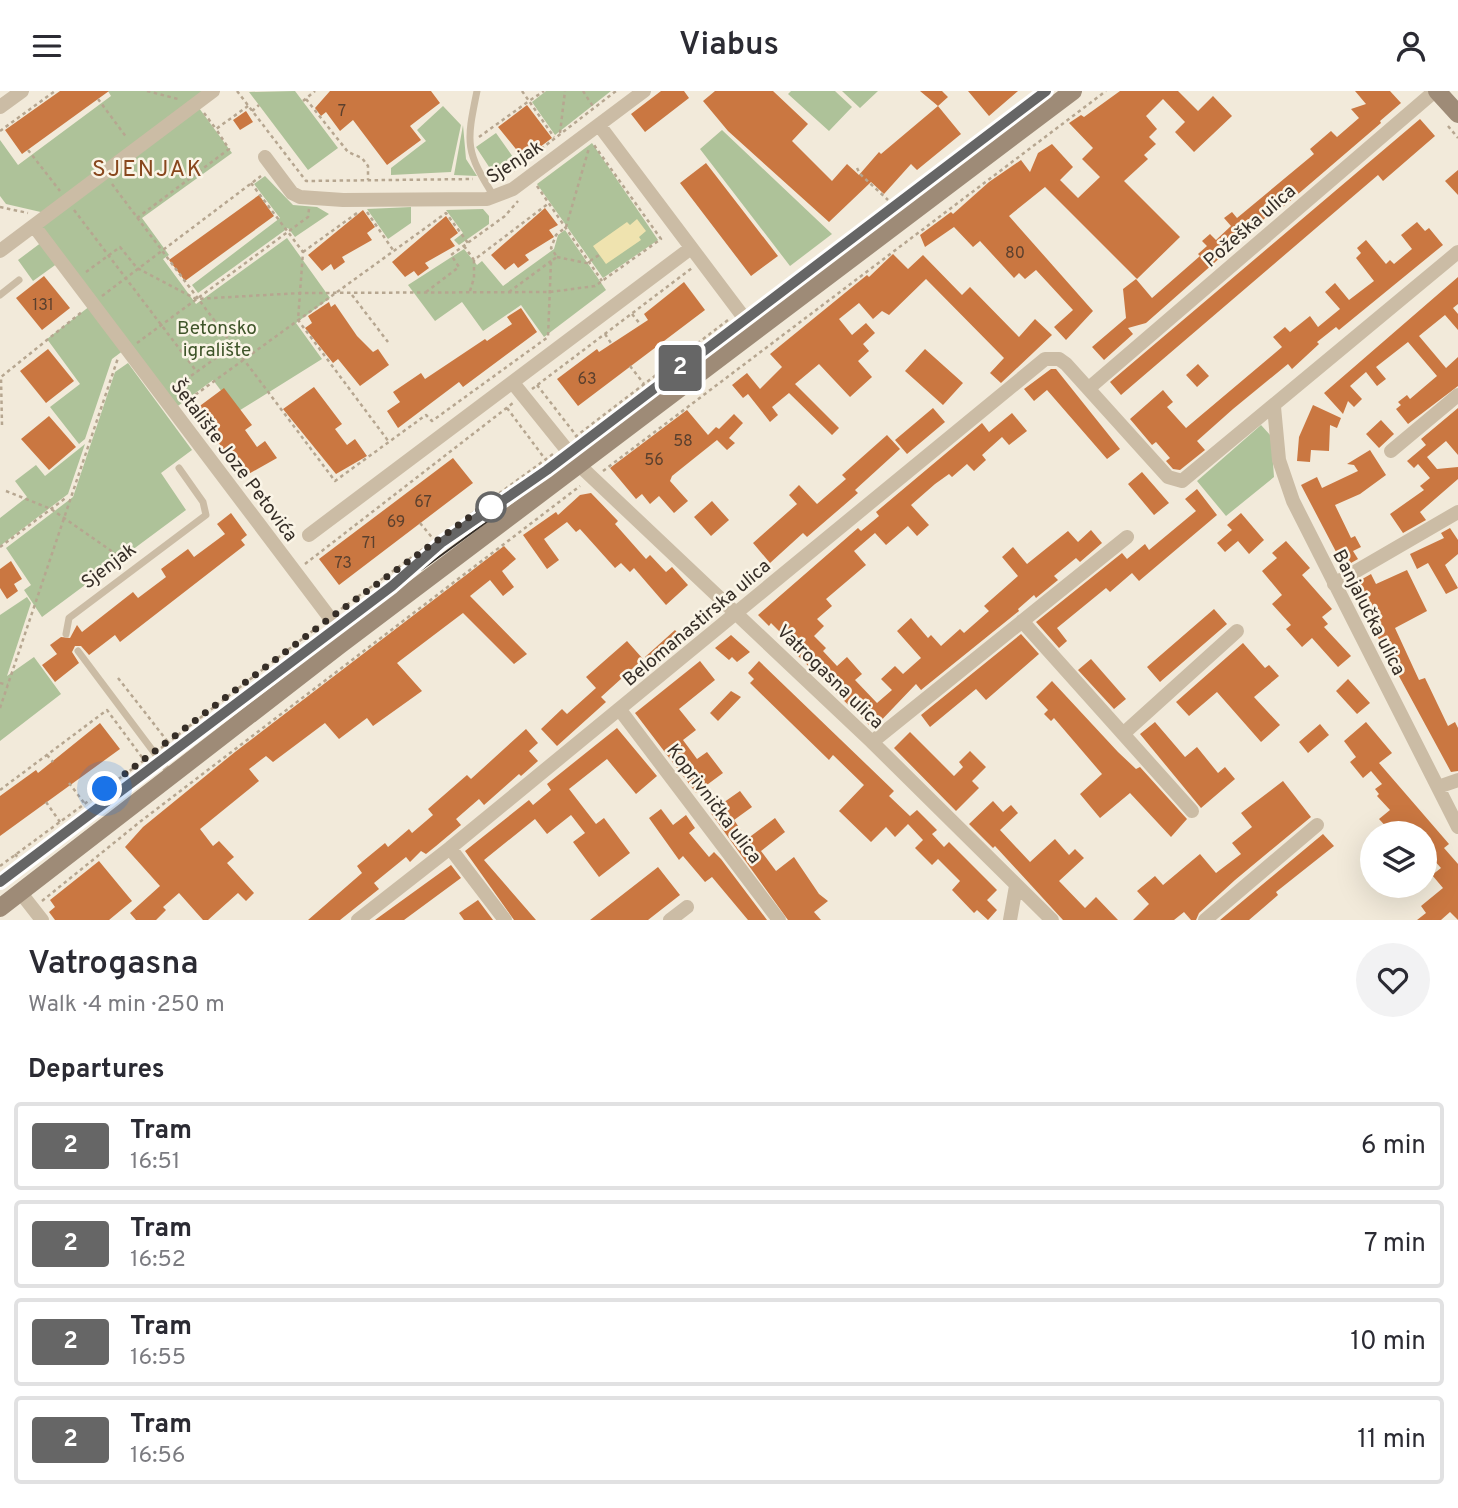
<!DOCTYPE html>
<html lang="en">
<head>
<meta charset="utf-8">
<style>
  :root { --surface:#fff; --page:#f2f2f3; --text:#2b2b33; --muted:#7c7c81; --line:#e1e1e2 }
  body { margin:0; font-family:Overpass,sans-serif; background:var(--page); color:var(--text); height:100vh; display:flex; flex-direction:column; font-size:26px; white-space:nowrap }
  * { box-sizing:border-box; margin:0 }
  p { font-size:23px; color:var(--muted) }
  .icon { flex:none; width:38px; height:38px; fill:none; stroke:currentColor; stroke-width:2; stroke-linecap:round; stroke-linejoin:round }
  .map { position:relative; height:829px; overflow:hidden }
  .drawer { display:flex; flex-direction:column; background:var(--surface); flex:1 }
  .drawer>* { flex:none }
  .badge { padding:0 14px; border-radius:5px; font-size:24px; line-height:46px }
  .tools { position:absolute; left:1360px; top:730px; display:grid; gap:14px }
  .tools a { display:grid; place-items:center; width:77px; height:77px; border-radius:50%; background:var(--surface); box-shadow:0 7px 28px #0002; font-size:35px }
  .you { position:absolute; width:35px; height:35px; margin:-18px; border:5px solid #fff; border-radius:50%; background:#1a73e8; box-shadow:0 0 0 10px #1a73e833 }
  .map>.badge { position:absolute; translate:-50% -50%; box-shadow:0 0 0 4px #fff }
  h2 { padding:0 28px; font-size:26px; line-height:63px }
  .round { display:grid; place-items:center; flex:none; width:74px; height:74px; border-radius:37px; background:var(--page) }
  .headline { display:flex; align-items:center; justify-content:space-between; height:119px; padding:0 28px }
  h1 { font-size:33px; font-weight:600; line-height:52px }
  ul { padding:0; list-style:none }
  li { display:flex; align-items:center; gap:21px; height:88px; margin:0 14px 10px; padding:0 14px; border:4px solid var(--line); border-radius:7px }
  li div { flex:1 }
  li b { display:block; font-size:26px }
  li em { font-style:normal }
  li .badge { min-width:77px; font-weight:700; text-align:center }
  header { display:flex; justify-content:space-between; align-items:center; height:91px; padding:0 28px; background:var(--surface); font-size:32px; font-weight:600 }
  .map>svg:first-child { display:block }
  .green { fill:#aec299 }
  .sand { fill:#efe3af }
  .building { fill:#ca7741 }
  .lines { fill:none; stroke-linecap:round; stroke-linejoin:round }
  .path { stroke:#b6a690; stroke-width:2.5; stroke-dasharray:3.5 3.5; stroke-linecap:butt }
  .lane { stroke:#cbbca5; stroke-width:7 }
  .street { stroke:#cbbca5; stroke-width:14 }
  .secondary { stroke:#9e8b77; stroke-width:18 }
  .tram { stroke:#362e27; stroke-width:2 }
  .line-casing { stroke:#fff; stroke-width:16 }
  .line { stroke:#666; stroke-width:10 }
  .walk { stroke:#362e27; stroke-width:7; stroke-dasharray:0 12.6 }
  .stop-dot { fill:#fff; stroke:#666; stroke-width:3.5 }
  .labels { text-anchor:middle; stroke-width:5; stroke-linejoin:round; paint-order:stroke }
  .number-label { font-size:16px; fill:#5b402e }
  .street-label { font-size:19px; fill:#362e27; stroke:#faf4e6 }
  .park-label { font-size:19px; fill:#3f552a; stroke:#faf4e6 }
  .quarter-label { font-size:23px; letter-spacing:2px; fill:#88471d; stroke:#faf4e6 }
</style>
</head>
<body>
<header><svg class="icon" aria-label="menu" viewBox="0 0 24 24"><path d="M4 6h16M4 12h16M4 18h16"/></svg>Viabus<svg class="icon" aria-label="person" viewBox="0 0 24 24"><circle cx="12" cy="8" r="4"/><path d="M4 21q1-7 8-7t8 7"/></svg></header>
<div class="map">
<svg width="1458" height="829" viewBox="0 0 1458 829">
  <rect width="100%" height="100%" fill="#f2eada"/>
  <path class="green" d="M108 0H211L45 122 6 113 0 105V49L18 74 111 5Z
    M295 0 338 57 308 79 249 1Z
    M546 0H611L555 44 532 11Z
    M791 0H835L852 16 829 40 788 3Z
    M842 0H878L860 17Z
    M443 15 461 34 451 81 391 84V77L426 50 417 39Z
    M199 17 232 62 142 127 169 164 163 168 196 213 287 147 330 207 296 232 322 268 237 321 213 289 171 320 37 135Z
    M463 34 466 68 477 85 454 84Z
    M722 39 832 143 790 175 700 58Z
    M496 42 518 73 495 85 476 56Z
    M592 52 658 149 603 187 537 93Z
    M265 85 293 114 317 116 329 123 295 146 288 137 198 202 192 194 280 127 254 93Z
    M411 116V132L388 148 367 118Z
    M483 118 489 125V133L459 154 454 149 463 142 446 119Z
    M565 139 606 199 544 246 521 214 483 240 462 211 435 230 408 194 464 158 477 174 482 170 503 195 554 158 558 144Z
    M42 151 58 172 33 190 18 169Z
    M90 215 124 259 112 268 85 348 79 353 50 316 80 293 47 248Z
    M128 272 192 359 161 382 186 419 42 526 24 499 31 494 6 457 73 406 115 281Z
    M1261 334 1271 345 1274 386 1226 425 1197 390Z
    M85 353 68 403 0 455V427L27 406 15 390 36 374 45 385Z
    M27 506 31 512 7 585 34 566 61 603 0 650V524Z"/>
  <path class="sand" d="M637 128 646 140 639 146 641 149 606 173 593 155 627 131 630 134Z"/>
  <path class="building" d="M60 0H109L22 63 5 39Z
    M330 0H431L440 12 410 35 421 49 387 74 353 29 340 40 326 21 321 25 315 17Z
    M661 0H684L689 7 645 41 631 23Z
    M715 0H773L808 33 792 50 832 90 847 73 859 84 879 61 881 63 938 15 961 43 917 79 911 73 884 103 871 91 829 131 728 40 703 10Z
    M920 0H942L948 6 938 15Z
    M968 0H1018L989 25Z
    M1120 0H1178L1198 20 1213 5 1232 25 1194 61 1175 41 1185 31 1163 8 1146 25 1157 38 1149 46 1156 53 1144 64 1148 68 1124 90 1180 146 1137 188 1045 96 1009 125 1093 220 1066 249 1054 236 1073 219 1036 179 1025 188 1019 182 1014 187 980 150 973 156 954 136 925 156 920 144 951 121 953 123 989 91 1021 69 1030 81 1038 62 1052 53 1073 76 1060 89 1078 107 1100 86 1082 68 1093 57 1069 32 1081 24 1084 26Z
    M1355 0H1390L1401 12 1380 30 1381 32 1283 116 1281 113 1146 232 1128 237 1133 243 1104 269 1092 256 1126 227 1123 198 1136 188 1152 207 1200 165 1198 163 1207 155 1202 150 1210 143 1216 149 1231 135 1224 127 1232 121 1237 127 1314 63 1310 58 1331 40 1337 46 1359 27 1351 18 1366 13Z
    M527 14 552 47 524 68 498 36Z
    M246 20 253 31 240 39 233 29Z
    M1420 28 1435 45 1383 90 1378 84 1121 304 1110 291Z
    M706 72 778 165 751 185 680 92Z
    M1458 79V104L1445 90Z
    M259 104 274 125 185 190 169 169Z
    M545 117 558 134 549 139 554 146 525 164 529 169 518 177 514 172 505 179 491 164Z
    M363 119 375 136 367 142 372 149 342 166 345 171 334 179 331 173 322 180 308 164Z
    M446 125 458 142 450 148 455 155 425 172 429 177 418 185 414 180 405 186 392 171Z
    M1417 131 1425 140 1429 137 1443 154 1339 239 1336 236 1317 251 1319 253 1292 278 1288 273 1233 318 1197 350 1205 359 1180 379 1173 378 1166 370 1170 367 1156 351 1152 354 1130 328 1163 299 1173 311 1167 316 1186 337 1282 256 1273 246 1285 236 1290 241 1310 225 1318 236 1340 218 1325 201 1335 192 1349 209 1374 190 1356 167 1361 162 1357 157 1366 149 1386 173 1390 169 1394 173 1412 158 1401 144Z
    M893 163 908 178 923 164 962 204 970 196 1019 246 1035 228 1052 244 1001 292 990 282 1004 267 926 188 889 224 882 220 873 228 859 212 839 228 852 244 866 232 875 242 863 253 869 260 858 270 872 286 850 306 819 273 795 293 839 337 832 344 789 302 772 316 778 324 770 331 748 303 743 307 732 294 747 282 760 298 782 276 770 263 867 184 869 186Z
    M44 185 70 217 42 239 16 207Z
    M1458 186V213L1453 217 1458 223V239L1445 224 1419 245 1446 277 1458 266V295L1408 333 1396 318 1401 314 1398 311 1407 304 1410 308 1437 285 1408 251 1376 276 1386 288 1377 295 1366 281 1350 295 1362 308 1354 316 1348 310 1343 323 1324 302Z
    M684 191 705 219 578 315 557 288 597 258 599 261 648 229 644 223Z
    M329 211 331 216 335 213 357 245 373 261 378 258 389 274 360 295 338 268 333 272 305 237 312 232 308 225Z
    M521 217 537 241 463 296 459 291 398 337 387 320 400 311 393 301 421 282 425 288 485 248 487 250 512 233 507 226Z
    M48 258 74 290 46 312 20 280Z
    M925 258 963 292 943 314 905 280Z
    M1198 273 1209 285 1197 296 1186 284Z
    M1051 278H1056L1120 358 1107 368 1047 299 1034 310 1024 298Z
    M314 296 342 333 335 338 347 354 355 348 367 365 336 383 283 318Z
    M224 297 252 334 245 339 257 356 265 350 277 367 245 385 193 320Z
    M1313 314 1341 327 1337 337 1330 334 1329 360 1311 359 1310 371 1297 370 1299 346Z
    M933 317 945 331 907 363 895 349Z
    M1458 317V364L1446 350 1427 366 1437 378 1458 376V388L1420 421 1426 429 1403 442 1390 423 1424 399 1420 395 1430 387 1418 373 1414 377 1407 370 1426 354 1421 348Z
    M687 319 708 344 716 336 719 338 734 323 743 332 729 347 735 352 727 359 717 349 672 385 670 390 688 410 674 422 659 405 650 413 642 403 636 408 610 377Z
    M1012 322 1027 340 1009 354 1002 346 982 364 986 369 974 380 967 373 952 386 949 383 935 393 911 414 929 434 917 445 908 435 886 454 875 442 854 460 866 474 826 508 832 515 817 528 824 535 814 545 826 557 823 560 837 575 847 566 862 583 855 589 877 612 892 599 881 588 895 575 903 583 921 567 897 540 911 527 928 547 931 544 941 555 960 538 964 542 989 520 984 515 1018 485 1002 466 1013 456 1027 473 1068 440 1078 451 1091 439 1102 452 1080 471 1076 467 1054 485 1058 489 1036 507 1034 504 1018 518 1019 520 921 599 916 593 873 638 793 560 796 557 771 532 769 535 758 524 858 437 861 440 879 425 876 421 982 332 989 341Z
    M49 325 76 356 49 379 21 348Z
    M1381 329 1394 343 1379 357 1366 343Z
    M887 344 900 358 855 399 858 402 843 415 807 446 803 442 770 472 753 452 797 413 789 404 799 394 817 413 846 388 842 384Z
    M1370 359 1386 384 1360 403 1335 414 1351 447 1355 445 1361 456 1353 460 1358 468 1344 476 1301 394 1317 386 1322 397 1358 380 1354 374 1347 373Z
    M453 367 473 392 339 494 319 468Z
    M1142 381 1169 412 1154 424 1128 393Z
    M1197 398 1217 424 1139 490 1132 482 1110 501 1106 497 1057 537 1067 550 1059 557 1036 531 1122 462 1127 468 1145 453 1149 459 1196 420 1185 408Z
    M591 402 618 430 615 433 646 468 650 464 666 481 672 476 688 494 666 514 634 477 630 481 621 472 615 477 580 438 576 441 567 431 544 448 559 469 547 478 523 444 556 421 558 424 580 404Z
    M712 410 729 429 711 445 694 426Z
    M231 422 247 444 241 449 245 454 120 551 115 544 89 564 81 555H75L72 561 79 572 55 591 42 574 57 563 50 554 61 546 70 547 77 534 82 541 133 501 138 507 166 486 161 478 188 458 194 466 225 443 217 433Z
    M1241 422 1264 449 1249 463 1238 450 1225 461 1217 452 1232 439 1227 434Z
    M1450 437 1458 449V463L1445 474 1458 497 1446 503 1428 472 1417 478 1410 463 1444 447 1441 442Z
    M1286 450 1310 477 1302 484 1332 518 1322 526 1328 533 1324 536 1351 565 1338 576 1312 547 1302 556 1286 538 1291 534 1272 513 1282 504 1262 480 1277 467 1272 462Z
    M504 455 516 468 502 480 514 496 503 505 490 489 470 505 527 563 514 573 463 522 397 572 422 600 373 635 367 627 339 648 325 632 273 671 266 665 249 678 259 690 200 738 213 755 219 750 234 766 227 772 254 802 246 810 238 802 208 829H203L179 802 163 816 166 819 156 829H136L130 822 160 795 125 756 143 736 235 661Z
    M11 470 22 488 14 493 18 500 7 508 0 497V478Z
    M1407 479 1427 520 1395 537 1419 589 1425 587 1448 635 1455 631 1458 637V680L1451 681 1350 495 1371 483 1376 493Z
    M1214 518 1227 533 1160 591 1147 576Z
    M675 539 685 551 654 577 645 566Z
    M1021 543 1039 563 986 609 976 598 930 636 921 624Z
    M731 544 750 561 737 571 732 566 729 569 715 557Z
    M627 550 643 568 601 606 606 611 557 655 541 638 562 618 567 623 596 597 586 586Z
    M1243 552 1265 577 1269 574 1279 585 1254 606 1280 634 1261 651 1217 601 1189 625 1176 611Z
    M1091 568 1126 608 1114 618 1078 579Z
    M700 570 715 589 679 618 696 639 683 649 697 668 707 661 723 682 696 702 635 622Z
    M759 570 894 700 889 705 910 725 917 719 937 739 932 743 944 756 949 751 997 799 987 809 997 819 988 829 977 819 974 822 952 799 960 790 938 768 932 774 915 757 923 749 908 733 895 746 886 736 871 751 839 720 864 694 833 664 829 669 750 592 754 588 748 582Z
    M1348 588 1370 612 1357 623 1336 600Z
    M1052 590 1118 661 1136 678 1140 676 1187 728 1171 746 1130 702 1100 727 1080 703 1102 683 1054 627 1051 630 1044 623 1048 619 1036 606Z
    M731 600 741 606 718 630 710 622Z
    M1155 631 1185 666 1197 656 1218 682 1225 676 1235 688 1201 717 1140 643Z
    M1366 631 1392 662 1379 672 1449 753 1444 757 1458 773V829L1450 821 1441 829H1417L1426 822 1421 815 1443 797 1432 784 1441 777 1424 758V742H1392L1379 728 1390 719 1377 705 1379 703 1375 698 1382 693 1371 680 1363 687 1350 671 1356 666 1344 650Z
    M100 632 120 658 0 745V705L36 679 38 682Z
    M1320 633 1329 644 1308 662 1299 651Z
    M617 637 657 685 636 703 607 668 569 698 596 733 604 727 630 762 599 786 573 751 585 742 571 724 547 743 535 728 484 769 536 829H514L465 760 529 709 533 714 551 699 547 693Z
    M526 638 538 652 529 660 538 670 521 685 519 683 484 714 479 708 456 728 461 734 436 755 426 763 421 760 410 771 406 766 374 792 379 798 340 829H308L362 782 357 775 385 752 388 756 409 738 412 742 433 724 428 718 467 684 471 688Z
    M910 641 954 685 963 676 959 671 970 660 986 676 972 690 979 697 956 720 894 657Z
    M1283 690 1311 726 1235 789 1199 822 1196 829H1191L1184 821 1174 829H1133L1149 813 1137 800 1155 785 1163 794 1200 763 1216 782 1241 763 1232 752 1252 736 1241 722Z
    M740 700 752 716 734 729 747 748 775 727 785 741 761 760 776 780 794 766 819 803 828 810 814 821 821 829H788L710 721Z
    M993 710 1003 721 1011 714 1018 722 1000 739 1030 771 1055 748 1069 764 1075 758 1084 767 1059 790 1085 817 1096 806 1118 829H1063L995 755 993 757 969 733Z
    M661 718 673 734 686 724 695 737 689 742 709 766 714 761 721 768 767 829H748L712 786 705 791 683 765 679 769 649 727Z
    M1323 743 1334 755 1276 801 1278 804 1263 817 1249 829H1220Z
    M99 770 132 810 109 829H55L49 821 55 816 50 809Z
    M451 774 461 787 404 829H375Z
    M658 776 680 804 648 829H590Z
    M478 809 493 829H464L459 822Z"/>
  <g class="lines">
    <path class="path" d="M147 0 178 8
      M237 0 306 90 473 88
      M522 0 529 10 544 0
      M583 0 594 17
      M98 8 127 47
      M306 8 348 61 362 67 368 75V89
      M303 10 315 0
      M252 20 259 14
      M204 22 216 38 248 15
      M1448 35 1458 47
      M0 40 55 0
      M560 42 565 0
      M479 46 529 10 554 46
      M28 59 60 100
      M857 77 860 83 888 109
      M494 87 510 82 616 0
      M251 92 303 161 298 229 389 351
      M112 93 335 390 426 324 432 330 548 246 551 170 557 166 551 157 556 144 566 136 589 57
      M537 95 602 190
      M0 116 28 122
      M74 119 197 281
      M367 121 393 159
      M137 127 229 58 216 38
      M464 155 474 169 549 112
      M303 161 357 122
      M557 166 591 173
      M590 170 599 164
      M86 181 120 156 137 177 196 208 301 202 550 201 595 195 661 148 594 54
      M470 200 474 187V169
      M426 201 459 176 451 164 505 125 518 110
      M509 201 551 170
      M352 204 388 251
      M102 205 261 85
      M632 223 641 234
      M605 243 611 252
      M137 252 308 126 309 118
      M657 255 671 273
      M630 275 644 293
      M537 294 582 352
      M174 297 234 254
      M532 298 692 177
      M184 312 446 122 468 152
      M507 317 551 376
      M2 334 1 286 83 220
      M575 346 728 229
      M603 380 1106 0
      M6 400 51 418 126 470
      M420 432 435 450
      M0 456 67 406
      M305 473 513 312
      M341 518 553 363
      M118 587 168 651
      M0 592 8 594
      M0 617 118 267
      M161 657 319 535
      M47 664 53 671
      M69 692 85 713
      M0 699 107 619 144 669
      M46 711 60 731
      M15 763 26 777
      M0 775 147 667
      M42 810 141 730 580 395"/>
    <path class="lane" d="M477 0C466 53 465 60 495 107
      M0 204 19 189
      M66 543 69 527 206 424 203 411 179 377
      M78 560 171 684"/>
    <path class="street" d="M0 16 22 0
      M599 34 754 240
      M265 66 292 102 300 106 343 109 487 108 513 98 644 0
      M34 135 330 527
      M0 160 213 0
      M513 292 579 374 872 651 1052 829
      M1089 297 1435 0
      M1274 316 1279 369 1293 410 1458 736
      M1391 360 1458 304
      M309 444 691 157
      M1334 493 1458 421
      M1022 530 1192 720
      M620 619 779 829
      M1123 643 1237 540
      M872 651 1127 446
      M1438 696 1458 689
      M450 757 505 829
      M20 801 42 829
      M358 829 450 757 1045 268H1059L1066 273 1168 386 1182 390 1458 161
      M670 829 687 816
      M1010 829 1016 795
      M1205 829 1317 734"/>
    <path class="secondary" d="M1437 0 1458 23
      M0 817 340 554 1073 0"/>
    <path class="tram" d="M421 479 492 427
      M0 791 392 495 441 452 547 379 1046 0"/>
  </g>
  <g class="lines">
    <defs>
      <path id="line" d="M0 791 392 495 441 452 547 379 1046 0"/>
    </defs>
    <use href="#line" class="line-casing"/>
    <use href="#line" class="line"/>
    <path class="walk" d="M105 698 330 527 493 409 496 412 491 416"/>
  </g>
  <circle class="stop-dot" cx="491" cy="416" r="14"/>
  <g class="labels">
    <g class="number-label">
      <text x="342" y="25">7</text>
      <text x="1015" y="167">80</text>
      <text x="43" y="219">131</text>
      <text x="587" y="293">63</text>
      <text x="683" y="355">58</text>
      <text x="654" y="374">56</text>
      <text x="423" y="416">67</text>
      <text x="396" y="436">69</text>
      <text x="369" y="457">71</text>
      <text x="343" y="477">73</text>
    </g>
    <g class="street-label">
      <text transform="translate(514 70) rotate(-33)" y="7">Sjenjak</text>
      <text transform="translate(1249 134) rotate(-41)" y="7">Požeška ulica</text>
      <text transform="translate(235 369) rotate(53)" y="7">Šetalište Joze Petovića</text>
      <text transform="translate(108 474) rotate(-37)" y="7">Sjenjak</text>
      <text transform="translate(1370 521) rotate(63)" y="7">Banjalučka ulica</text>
      <text transform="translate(696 531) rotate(-40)" y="7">Belomanastirska ulica</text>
      <text transform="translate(831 585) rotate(44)" y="7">Vatrogasna ulica</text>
      <text transform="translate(715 712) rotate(53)" y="7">Koprivnička ulica</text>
    </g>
    <g class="park-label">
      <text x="217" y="243">Betonsko<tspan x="217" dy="22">igralište</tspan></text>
    </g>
    <g class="quarter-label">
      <text x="148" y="85">SJENJAK</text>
    </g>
  </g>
</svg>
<div class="tools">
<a><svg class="icon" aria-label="layers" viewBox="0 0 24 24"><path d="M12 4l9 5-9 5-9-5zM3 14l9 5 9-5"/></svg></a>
</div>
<div class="you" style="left:105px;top:698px"></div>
<b class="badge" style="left:680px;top:277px;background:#666;color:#fff">2</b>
</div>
<section class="drawer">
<div class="headline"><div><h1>Vatrogasna</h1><p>Walk · 4 min · 250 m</p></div><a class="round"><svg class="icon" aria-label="heart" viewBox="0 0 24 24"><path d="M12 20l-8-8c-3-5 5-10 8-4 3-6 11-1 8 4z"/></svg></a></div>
<h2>Departures</h2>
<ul>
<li><span class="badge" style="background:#666;color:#fff">2</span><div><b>Tram</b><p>16:51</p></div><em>6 min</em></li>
<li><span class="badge" style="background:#666;color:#fff">2</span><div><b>Tram</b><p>16:52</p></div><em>7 min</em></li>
<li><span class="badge" style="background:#666;color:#fff">2</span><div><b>Tram</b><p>16:55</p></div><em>10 min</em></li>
<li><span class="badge" style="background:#666;color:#fff">2</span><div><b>Tram</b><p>16:56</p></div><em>11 min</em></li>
</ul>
</section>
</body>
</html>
